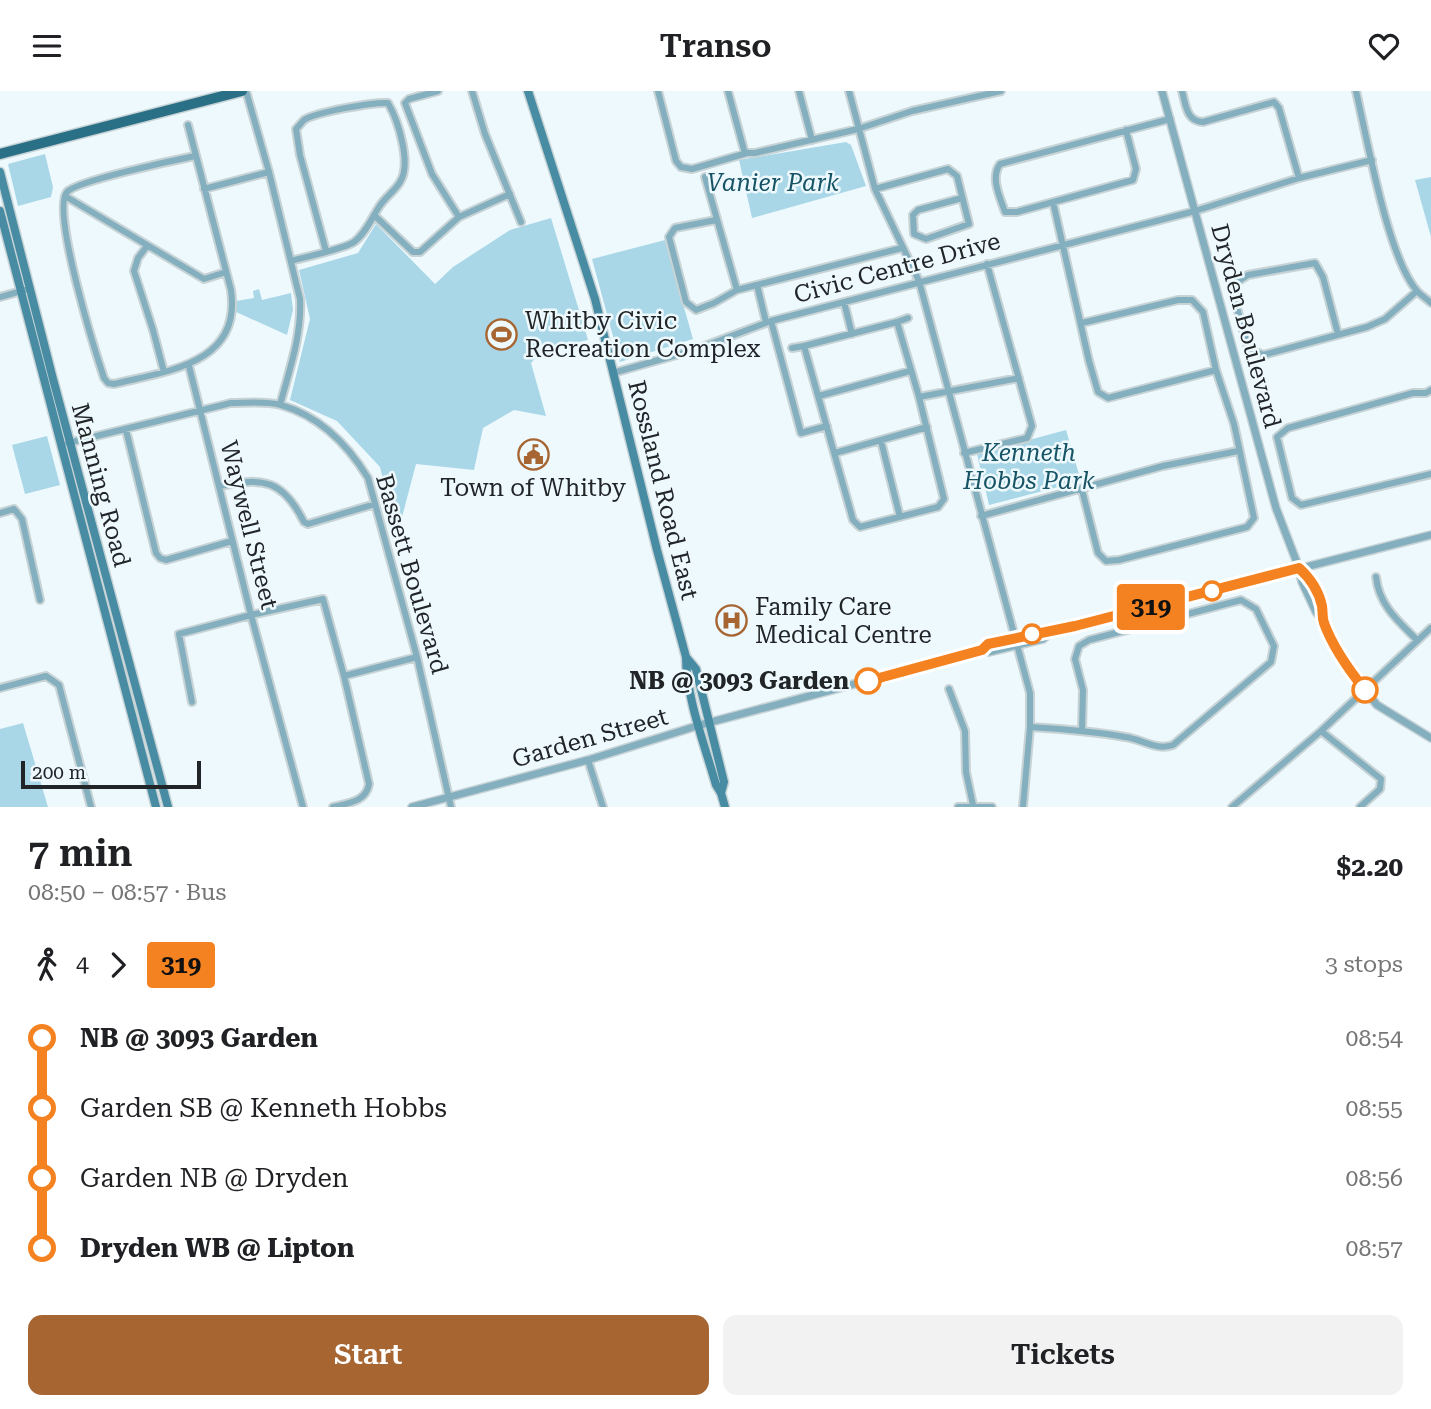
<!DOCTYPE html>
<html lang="en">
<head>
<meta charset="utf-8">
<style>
  :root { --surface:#fff; --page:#f2f2f2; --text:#202124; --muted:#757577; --accent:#a76532 }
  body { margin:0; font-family:"Roboto Serif",serif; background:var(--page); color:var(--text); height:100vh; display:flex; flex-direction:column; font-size:26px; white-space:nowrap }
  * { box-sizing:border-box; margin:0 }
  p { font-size:23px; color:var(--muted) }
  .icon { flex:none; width:38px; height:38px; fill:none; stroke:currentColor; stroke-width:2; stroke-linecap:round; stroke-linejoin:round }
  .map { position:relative; height:716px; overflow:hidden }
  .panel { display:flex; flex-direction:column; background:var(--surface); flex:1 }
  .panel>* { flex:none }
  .badge { padding:0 14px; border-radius:5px; font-size:24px; line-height:46px }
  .scale { position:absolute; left:21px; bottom:18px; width:180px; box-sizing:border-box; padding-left:7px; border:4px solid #212527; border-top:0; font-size:19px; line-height:24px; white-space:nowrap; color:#212527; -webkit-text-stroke:5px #edf9fd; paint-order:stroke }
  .map>.badge { position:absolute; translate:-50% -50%; box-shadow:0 0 0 4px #fff }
  .legs { display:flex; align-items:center; gap:10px; height:77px; padding:0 28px; font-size:23px }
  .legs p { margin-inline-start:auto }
  .overview { display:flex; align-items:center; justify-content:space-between; height:119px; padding:0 28px }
  h1 { font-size:38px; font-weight:600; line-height:52px }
  .primary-button { display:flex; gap:14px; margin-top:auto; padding:14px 28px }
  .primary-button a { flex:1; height:80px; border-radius:14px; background:var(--accent); color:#fff; font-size:28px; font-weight:600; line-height:80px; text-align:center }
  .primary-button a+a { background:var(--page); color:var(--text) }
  ul { padding:0 28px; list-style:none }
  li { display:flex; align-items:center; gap:24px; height:70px; font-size:26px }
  li i { display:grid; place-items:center; width:10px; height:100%; margin:0 9px; background:currentColor }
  li i::after { content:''; width:18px; height:18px; margin:-9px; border:5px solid; border-radius:50%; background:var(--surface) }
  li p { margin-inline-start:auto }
  li:first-child i { background:linear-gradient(#0000 50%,currentColor 0) }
  li:last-child i { background:linear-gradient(currentColor 50%,#0000 0) }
  header { display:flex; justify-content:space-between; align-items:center; height:91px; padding:0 28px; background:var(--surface); font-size:32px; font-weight:600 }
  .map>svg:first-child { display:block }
  .green { fill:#aad7e7 }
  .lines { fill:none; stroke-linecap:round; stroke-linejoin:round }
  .minor-casing { stroke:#c8d3d6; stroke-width:10 }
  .tertiary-casing { stroke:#c8d3d6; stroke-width:10 }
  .secondary-casing { stroke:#c8d3d6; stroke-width:11 }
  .primary-casing { stroke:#c8d3d6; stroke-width:13 }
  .minor { stroke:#84afbf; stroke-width:6 }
  .tertiary { stroke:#84afbf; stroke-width:7 }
  .secondary { stroke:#478ca3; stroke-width:8 }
  .primary { stroke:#297087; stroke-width:10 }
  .line-1-casing { stroke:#fff; stroke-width:16 }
  .line-1 { stroke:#f58220; stroke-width:10 }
  .stop-1-dot { fill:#fff; stroke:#f58220; stroke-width:3.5 }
  .labels { text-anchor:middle; stroke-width:5; stroke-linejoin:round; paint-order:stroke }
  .park-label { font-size:24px; font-style:italic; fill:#165466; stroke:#edf9fd }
  .street-label { font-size:24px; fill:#212527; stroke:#edf9fd }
  .poi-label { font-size:24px; fill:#212527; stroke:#edf9fd; text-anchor:start }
  .stop-label { font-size:24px; font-weight:bold; fill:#212527; stroke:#edf9fd; text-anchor:end }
</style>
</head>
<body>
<header><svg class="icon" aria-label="menu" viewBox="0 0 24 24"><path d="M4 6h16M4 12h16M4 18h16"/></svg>Transo<svg class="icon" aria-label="heart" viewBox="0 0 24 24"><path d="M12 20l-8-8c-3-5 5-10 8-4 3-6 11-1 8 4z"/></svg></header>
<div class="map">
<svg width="1431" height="716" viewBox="0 0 1431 716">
  <rect width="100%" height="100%" fill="#edf9fd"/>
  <path class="green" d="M846 51 851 54 866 95 752 127 739 69Z
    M45 63 53 96 51 106 18 115 8 73Z
    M1431 86V146L1415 89Z
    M551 127 588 249 544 258 531 272 546 325 514 319 483 337 474 379 416 373 397 445 380 376 337 330 290 309 310 228 299 179 358 162 376 133 435 193 453 176 510 139Z
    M665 149 693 248 620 271 592 168Z
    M259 198 262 209 291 202 293 219 287 244 236 221V210L254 207 253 200Z
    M1066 339 1081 390 989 414 977 363Z
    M47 345 60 394 25 403 12 354Z
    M23 632 48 716H0V638Z"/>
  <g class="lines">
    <defs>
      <path id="minor" d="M246 0 269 81 300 208C302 244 289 280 280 314
        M438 0 409 8 405 12 432 83 459 126
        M472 0 485 43 521 131
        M658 0 676 70 681 76 692 78 747 62H755L858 38 912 20 1001 0
        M728 0 744 59 747 62
        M799 0 812 49
        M849 0 875 98 919 190 1030 602V636L1023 716
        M1182 0C1186 14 1186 30 1203 31L1274 11 1279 17 1299 87
        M1356 0C1367 47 1388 169 1418 201 1422 205 1427 208 1431 212
        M188 34 231 199C242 273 167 280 114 293L108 292 104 287C95 260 51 119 67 101 76 90 175 69 195 65
        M1126 39 1136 78 1133 89 1017 121H1005C1000 106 990 87 1000 73L1170 28
        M705 86 737 199 902 157
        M204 98 269 81
        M875 98 948 78 957 85 969 133 926 148 914 143 913 124 918 119 962 107
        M65 105 204 188 226 181
        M1053 111 1089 270 1098 301 1108 307 1216 279
        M374 124 413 161H420L459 126 510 103
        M716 129 675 137 669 146 686 211 696 219 714 212 737 199
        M147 155 138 167 134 180 153 239 164 281
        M291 170C305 166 344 158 354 151 365 143 372 127 379 116 385 106 395 100 400 91 412 73 398 29 388 12 373 11 316 21 304 29 301 32 299 35 296 38L300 64 326 160
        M757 194 766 231
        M0 206 25 199
        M844 211 852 243
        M771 230 801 342 827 335
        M897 231 919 306 944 408 938 416 860 436 853 429 804 255Z
        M897 231 908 227
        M1338 243 1323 186 1315 172 1248 184 1237 191 1233 202 1248 257 1263 264 1367 236 1385 228 1417 200
        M792 257 804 255
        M189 275 251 524 303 716
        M613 282 694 259 771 230 1195 120 1299 87 1372 69
        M1431 299 1426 302H1413L1288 337 1277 346 1292 407 1301 414 1431 383
        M819 305 910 280
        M919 306 1019 287
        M126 339 156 462 160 467 166 469 232 450
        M881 350 900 426
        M68 352 231 312C247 312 265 310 281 314 319 325 348 354 368 387L417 566 451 716
        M835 362 927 336
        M964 362 1027 347 1032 335 987 173
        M220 395C264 386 283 389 304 431L308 433 375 413
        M1082 399 1098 462 1106 470 1119 469 1247 436 1254 427 1234 333 1216 279 1203 221 1192 209H1178L1082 232
        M0 422 14 418 22 428 40 509
        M981 425 1163 375 1238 360
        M1376 486C1379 514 1398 530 1417 549
        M344 585 417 566
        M0 597 46 585 59 594 91 716
        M949 598 965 640 966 681 973 714
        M192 611 179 543 251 524 323 508 344 585 369 693C366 711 348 712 333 716
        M1030 636C1062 638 1093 640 1125 646 1142 648 1156 660 1173 654L1271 571 1274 555 1256 518 1241 509 1089 549 1079 555 1075 568 1083 599 1082 640
        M1321 640 1381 688 1380 698 1360 716
        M588 669 603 716
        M958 716H992
        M1232 716 1321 640 1431 537"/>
      <path id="tertiary" d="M1162 0 1276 417 1299 477 1302 491 1316 521 1323 529 1348 578 1377 614 1431 647
        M1300 478C1314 492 1322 509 1323 529
        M982 559 988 553 1091 531 1431 444
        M412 716 588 669 700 634 982 559 989 561 1043 548 1051 541"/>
      <path id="secondary" d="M528 0 595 208 657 459 686 566C686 606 705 655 716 694L721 702 725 716
        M0 81 53 288 168 716
        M0 120 156 716
        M686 566 696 578 724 691 721 702"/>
      <path id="primary" d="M0 63 242 0"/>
    </defs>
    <use href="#minor" class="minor-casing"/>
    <use href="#tertiary" class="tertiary-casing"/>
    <use href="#secondary" class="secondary-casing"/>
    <use href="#primary" class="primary-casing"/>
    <use href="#minor" class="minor"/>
    <use href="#tertiary" class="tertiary"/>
    <use href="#secondary" class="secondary"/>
    <use href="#primary" class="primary"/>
  </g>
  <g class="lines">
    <defs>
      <path id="line-1" d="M868 590 982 559 988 553 1075 535 1299 477C1310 487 1319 501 1322 515 1323 521 1322 526 1324 532 1333 557 1349 579 1365 599"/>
    </defs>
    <use href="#line-1" class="line-1-casing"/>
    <use href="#line-1" class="line-1"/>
  </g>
  <defs>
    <symbol id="stadium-ring" viewBox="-11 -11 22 22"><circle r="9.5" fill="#edf9fd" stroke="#a76532" stroke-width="1.5"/><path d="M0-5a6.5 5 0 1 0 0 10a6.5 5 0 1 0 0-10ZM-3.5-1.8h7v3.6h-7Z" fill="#a76532"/></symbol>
    <symbol id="civic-ring" viewBox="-11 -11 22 22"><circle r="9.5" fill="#edf9fd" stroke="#a76532" stroke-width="1.5"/><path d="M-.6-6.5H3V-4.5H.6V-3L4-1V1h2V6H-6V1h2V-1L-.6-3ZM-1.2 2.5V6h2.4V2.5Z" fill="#a76532"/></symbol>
    <symbol id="hospital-ring" viewBox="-11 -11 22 22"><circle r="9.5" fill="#edf9fd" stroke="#a76532" stroke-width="1.5"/><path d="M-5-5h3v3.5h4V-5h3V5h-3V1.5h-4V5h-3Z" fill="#a76532"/></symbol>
  </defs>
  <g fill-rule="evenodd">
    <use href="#stadium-ring" x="484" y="226" width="35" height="35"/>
    <use href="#civic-ring" x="516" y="346" width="35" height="35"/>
    <use href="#hospital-ring" x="714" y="512" width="35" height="35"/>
  </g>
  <g class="stop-1-dot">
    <circle cx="1212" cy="500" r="9"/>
    <circle cx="1032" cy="543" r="9"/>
    <circle cx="868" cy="590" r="12"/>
    <circle cx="1365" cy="599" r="12"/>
  </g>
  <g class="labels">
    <g class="park-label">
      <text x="773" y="100">Vanier Park</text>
      <text x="1029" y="370">Kenneth<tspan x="1029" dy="28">Hobbs Park</tspan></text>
    </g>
    <g class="street-label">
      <text transform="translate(897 177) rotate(-15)" y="8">Civic Centre Drive</text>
      <text transform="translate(1246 235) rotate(75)" y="8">Dryden Boulevard</text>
      <text transform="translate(101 394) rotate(75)" y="8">Manning Road</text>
      <text transform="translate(663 399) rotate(76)" y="8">Rossland Road East</text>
      <text transform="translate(249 434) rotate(76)" y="8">Waywell Street</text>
      <text transform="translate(412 483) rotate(74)" y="8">Bassett Boulevard</text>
      <text transform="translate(590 647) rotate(-16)" y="8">Garden Street</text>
    </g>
    <g class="poi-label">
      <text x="525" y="238">Whitby Civic<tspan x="525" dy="28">Recreation Complex</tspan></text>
      <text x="533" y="405" text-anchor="middle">Town of Whitby</text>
      <text x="755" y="524">Family Care<tspan x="755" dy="28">Medical Centre</tspan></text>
    </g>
    <g class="stop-label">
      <text x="849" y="598">NB @ 3093 Garden</text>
    </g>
  </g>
</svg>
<div class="scale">200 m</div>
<b class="badge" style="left:1151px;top:516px;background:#f58220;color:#111">319</b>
</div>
<section class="panel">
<div class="overview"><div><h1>7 min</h1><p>08:50 – 08:57 · Bus</p></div><b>$2.20</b></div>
<div class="legs"><svg class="icon" aria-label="walk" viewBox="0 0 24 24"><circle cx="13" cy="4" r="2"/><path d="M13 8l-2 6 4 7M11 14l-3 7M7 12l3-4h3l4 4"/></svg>4<svg class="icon" aria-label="forward" viewBox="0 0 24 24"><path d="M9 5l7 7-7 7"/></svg><b class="badge" style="background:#f58220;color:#111">319</b><p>3 stops</p></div>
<ul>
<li><i style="color:#f58220"></i><b>NB @ 3093 Garden</b><p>08:54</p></li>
<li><i style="color:#f58220"></i><span>Garden SB @ Kenneth Hobbs</span><p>08:55</p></li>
<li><i style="color:#f58220"></i><span>Garden NB @ Dryden</span><p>08:56</p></li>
<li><i style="color:#f58220"></i><b>Dryden WB @ Lipton</b><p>08:57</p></li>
</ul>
<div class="primary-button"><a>Start</a><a>Tickets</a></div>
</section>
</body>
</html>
